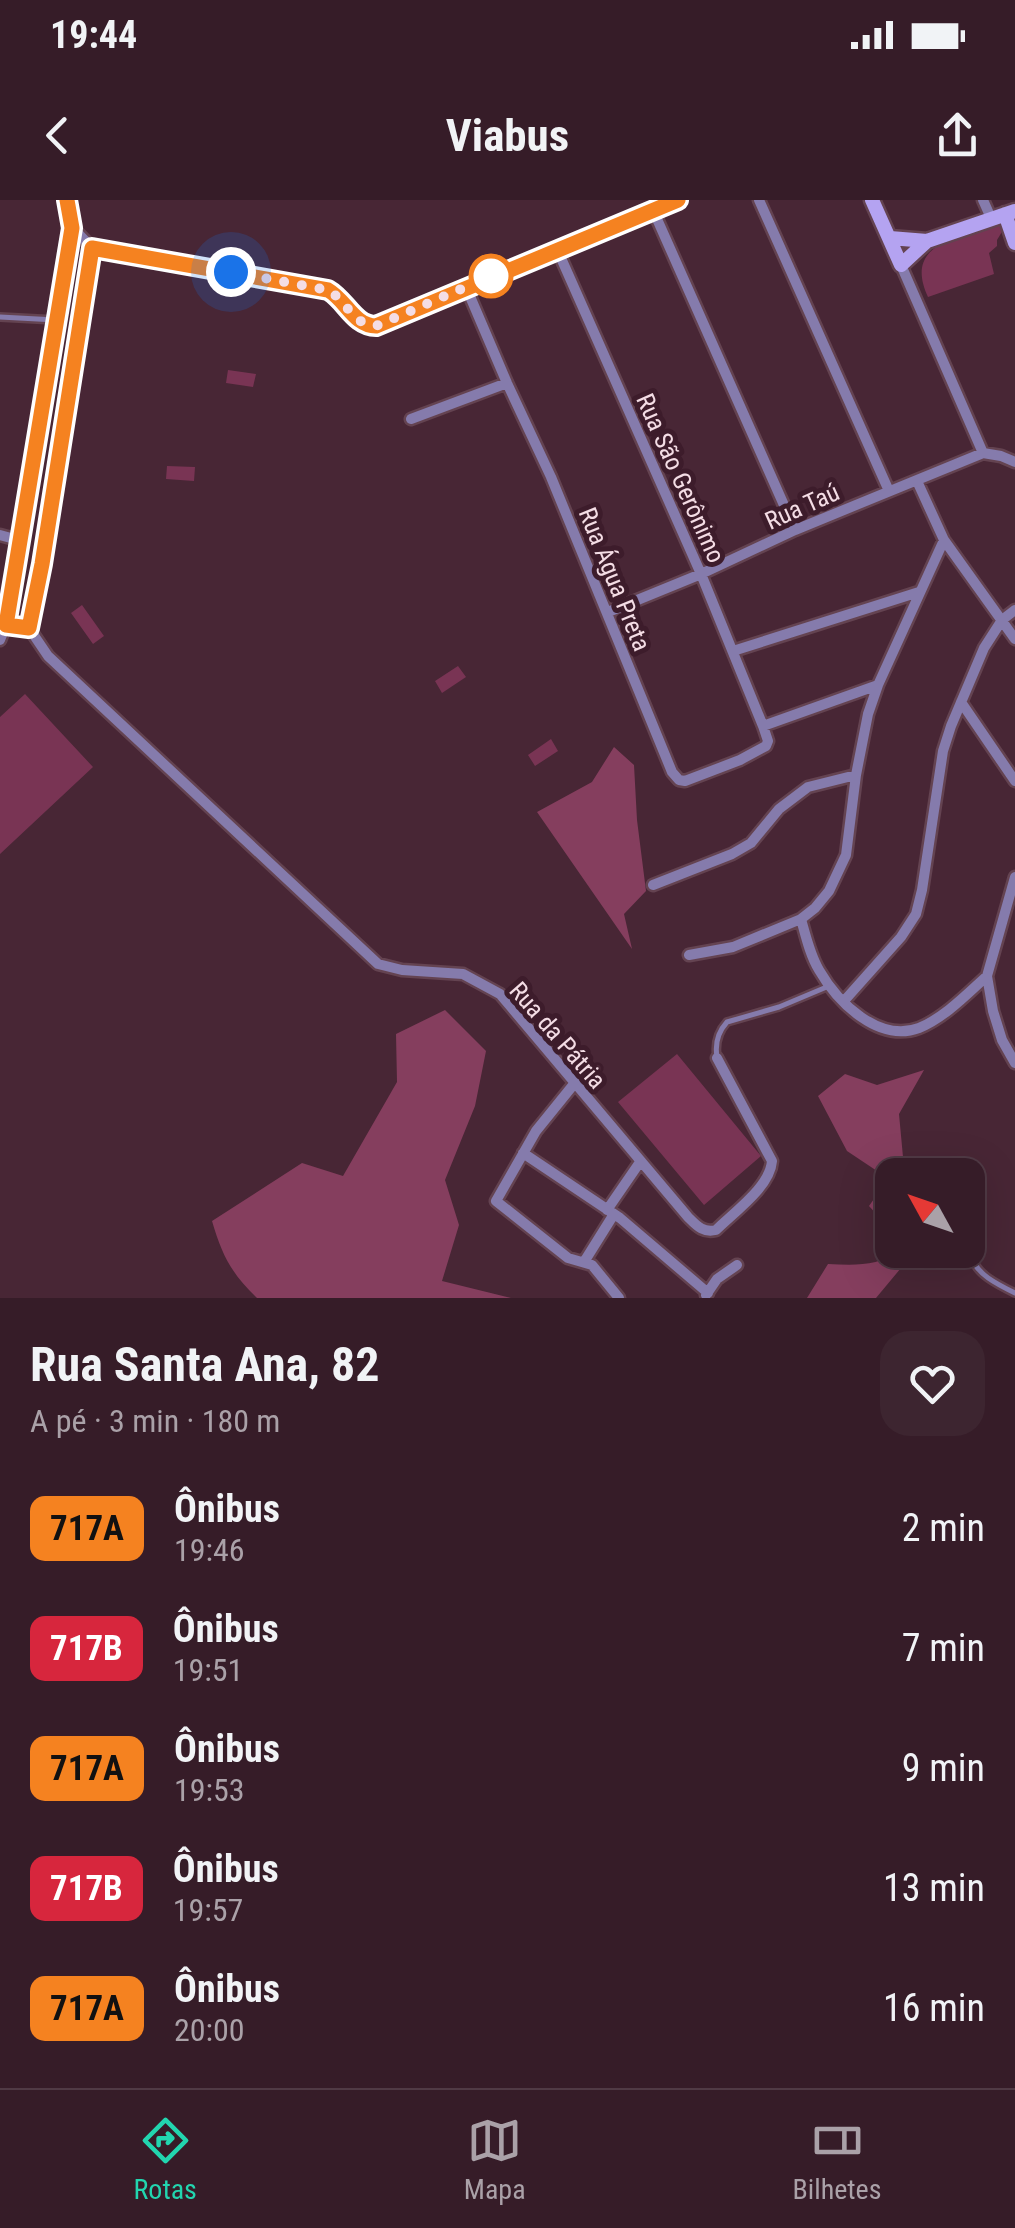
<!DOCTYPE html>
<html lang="pt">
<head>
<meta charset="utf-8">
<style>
  :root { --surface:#361c28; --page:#3d2530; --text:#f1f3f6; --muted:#aaa1a8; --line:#503a45; --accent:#22d5af }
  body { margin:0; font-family:"Roboto Condensed",sans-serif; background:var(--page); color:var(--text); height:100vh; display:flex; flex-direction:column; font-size:38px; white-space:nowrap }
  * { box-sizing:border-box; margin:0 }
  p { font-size:32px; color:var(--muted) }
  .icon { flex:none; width:55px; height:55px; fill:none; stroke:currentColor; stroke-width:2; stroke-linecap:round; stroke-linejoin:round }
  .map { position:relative; height:1098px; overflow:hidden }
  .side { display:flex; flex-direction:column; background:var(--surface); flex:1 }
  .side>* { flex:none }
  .badge { padding:0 20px; border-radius:15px; font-size:35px; line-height:65px }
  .needle { width:65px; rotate:310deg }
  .controls { position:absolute; left:875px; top:958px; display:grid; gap:20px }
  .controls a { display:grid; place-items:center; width:110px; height:110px; border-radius:20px; background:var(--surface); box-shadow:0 10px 40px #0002,0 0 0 2px var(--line); font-size:50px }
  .you { position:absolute; width:50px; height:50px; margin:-25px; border:8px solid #fff; border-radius:50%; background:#1a73e8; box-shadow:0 0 0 15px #1a73e833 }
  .map>.badge { position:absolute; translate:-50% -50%; box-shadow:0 0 0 5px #fff }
  .round { display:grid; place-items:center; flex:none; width:105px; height:105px; border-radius:30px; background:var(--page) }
  .summary { display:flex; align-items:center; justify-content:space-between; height:170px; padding:0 30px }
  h1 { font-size:48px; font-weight:700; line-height:75px }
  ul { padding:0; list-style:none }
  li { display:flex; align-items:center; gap:30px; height:120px; padding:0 30px }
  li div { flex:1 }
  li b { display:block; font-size:38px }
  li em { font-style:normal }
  li .badge { min-width:110px; font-weight:700; text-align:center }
  .status { display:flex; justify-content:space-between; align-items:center; height:70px; padding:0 50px; background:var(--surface); direction:ltr }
  .status svg { height:28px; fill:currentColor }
  header { display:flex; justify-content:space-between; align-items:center; height:130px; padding:0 30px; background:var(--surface); font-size:45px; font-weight:700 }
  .tab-bar { display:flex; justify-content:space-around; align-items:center; height:140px; border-top:2px solid var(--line); background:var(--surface); font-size:28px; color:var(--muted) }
  .tab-bar a { display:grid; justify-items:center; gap:5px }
  .tab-bar .current { color:var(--accent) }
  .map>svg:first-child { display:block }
  .green { fill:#793454 }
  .forest { fill:#853e5e }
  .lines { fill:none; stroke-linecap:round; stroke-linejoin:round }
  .lane-casing { stroke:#644351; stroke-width:10 }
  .street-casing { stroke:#644351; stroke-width:15 }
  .secondary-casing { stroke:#644351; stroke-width:19 }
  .lane { stroke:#857bac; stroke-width:5 }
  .street { stroke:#857bac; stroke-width:10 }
  .secondary { stroke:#b4a3f1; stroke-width:14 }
  .line-casing { stroke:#fff; stroke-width:22 }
  .line { stroke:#f58220; stroke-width:15 }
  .walk { stroke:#f4dde5; stroke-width:10; stroke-dasharray:0 18 }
  .stop-dot { fill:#fff; stroke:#f58220; stroke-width:5 }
  .labels { text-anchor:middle; stroke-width:10; stroke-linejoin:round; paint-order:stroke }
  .street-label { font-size:25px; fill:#f4dde5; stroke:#3d1c2b }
</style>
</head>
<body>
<div class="status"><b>19:44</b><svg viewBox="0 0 49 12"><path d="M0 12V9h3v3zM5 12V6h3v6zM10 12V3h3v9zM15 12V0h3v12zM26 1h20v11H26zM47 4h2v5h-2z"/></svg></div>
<header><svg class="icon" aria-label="back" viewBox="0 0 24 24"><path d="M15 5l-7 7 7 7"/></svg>Viabus<svg class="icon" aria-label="share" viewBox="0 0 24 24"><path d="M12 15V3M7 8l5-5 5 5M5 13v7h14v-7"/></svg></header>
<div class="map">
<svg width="1015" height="1098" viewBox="0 0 1015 1098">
  <rect width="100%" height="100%" fill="#482635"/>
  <path class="green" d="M1001 25 1003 30 997 40V46L989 53 994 74 928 97C902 41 962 37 1001 25Z
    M228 170 256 174 253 187 226 183Z
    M167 266 195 267 194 281 166 279Z
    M82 405 104 436 93 444 71 413Z
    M458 466 466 477 442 493 435 481Z
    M25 494 93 567 0 654V517Z
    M551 539 558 551 535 566 528 555Z
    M677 854 761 956 704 1005 618 902Z"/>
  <path class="forest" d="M614 547 634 565 637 620 646 691 624 714 632 749 537 612 592 582Z
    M445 810 486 851 475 906 445 980 459 1025 442 1081 511 1098H257C231 1073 222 1055 212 1021L302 963 343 976 397 882 396 834Z
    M924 870 899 914 903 957 912 975H892V1031L869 1006 881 989 877 971 847 951 818 896 845 874 877 885Z
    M900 1050H916L876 1098H807L828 1064C854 1065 878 1067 900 1050Z"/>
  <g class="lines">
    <defs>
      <path id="lane" d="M0 117 56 120
        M717 857C715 845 718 832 727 822L779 807 829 786
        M971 1010C969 1062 966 1069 1015 1093"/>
      <path id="street" d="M759 0 889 291
        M983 0 991 18
        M653 10 795 330
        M73 28 92 48
        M92 48 329 90C346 100 354 126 376 125L678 0
        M901 65 983 253
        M466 87 507 183 551 277 672 572 679 580 685 581 740 560 766 546 768 541 763 526 701 374 557 49
        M411 219 507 183
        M917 281 944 340 1015 439
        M0 335 22 341
        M608 412 701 374 795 330 983 253 1001 256 1015 262
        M6 425 29 428 48 456 378 764 402 770 463 774 500 794 688 1017C697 1026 703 1033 716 1030 734 1012 770 987 772 961L717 858
        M29 428 42 363 92 48
        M0 440 6 425 22 341 56 120 73 28 67 0
        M733 451 919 392
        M961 502 1015 581
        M763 526 878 485
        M1015 677 987 776 993 811 1002 840 1015 863
        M653 685 732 654 751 643 779 609 808 587 856 575
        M801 719C806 737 810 755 819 770 838 803 879 843 919 828 944 818 967 794 987 776
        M689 755 733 747 801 719 815 708 829 691 846 655 856 575 868 514 878 485 944 340
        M844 801 901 737 916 714 922 690 943 551 951 526 984 448 1002 420 1015 410
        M574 884 536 931 496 1001 568 1058 592 1065 619 1098
        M523 953 620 1018 708 1093
        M607 1010 640 962
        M584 1062 614 1014
        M706 1095 717 1079 737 1065"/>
      <path id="secondary" d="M872 0 901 65 927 41
        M1005 14 1015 43
        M890 38 927 41 1015 11"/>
    </defs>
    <use href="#lane" class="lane-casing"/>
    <use href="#street" class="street-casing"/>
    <use href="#secondary" class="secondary-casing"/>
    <use href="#lane" class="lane"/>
    <use href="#street" class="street"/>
    <use href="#secondary" class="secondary"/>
  </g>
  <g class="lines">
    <defs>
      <path id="line" d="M67 0 72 28 6 425 29 428 42 364 92 48 328 90C346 100 354 126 376 126L678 0"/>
    </defs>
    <use href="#line" class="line-casing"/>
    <use href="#line" class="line"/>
    <path class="walk" d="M231 72 328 90C346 100 354 126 376 126L491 76"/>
  </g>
  <circle class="stop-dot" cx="491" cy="76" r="20"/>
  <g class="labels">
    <g class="street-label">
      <text transform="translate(681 278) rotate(66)" y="9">Rua São Gerônimo</text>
      <text transform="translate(802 306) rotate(-24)" y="9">Rua Taú</text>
      <text transform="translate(615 379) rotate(68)" y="9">Rua Água Preta</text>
      <text transform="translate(558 835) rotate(49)" y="9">Rua da Pátria</text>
    </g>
  </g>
</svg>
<div class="controls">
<a><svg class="needle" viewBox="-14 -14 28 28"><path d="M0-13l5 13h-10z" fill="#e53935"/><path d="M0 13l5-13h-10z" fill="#aaa1a8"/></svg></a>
</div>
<div class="you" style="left:231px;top:72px"></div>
</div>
<section class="side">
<div class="summary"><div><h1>Rua Santa Ana, 82</h1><p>A pé · 3 min · 180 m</p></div><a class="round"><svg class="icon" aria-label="heart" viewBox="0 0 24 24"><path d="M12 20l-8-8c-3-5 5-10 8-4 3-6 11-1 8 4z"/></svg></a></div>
<ul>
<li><span class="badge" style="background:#f58220;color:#111">717A</span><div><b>Ônibus</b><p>19:46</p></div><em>2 min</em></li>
<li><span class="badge" style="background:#d7263d;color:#fff">717B</span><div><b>Ônibus</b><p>19:51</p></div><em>7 min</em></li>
<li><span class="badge" style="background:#f58220;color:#111">717A</span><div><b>Ônibus</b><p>19:53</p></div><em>9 min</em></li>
<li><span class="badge" style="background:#d7263d;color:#fff">717B</span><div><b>Ônibus</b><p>19:57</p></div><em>13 min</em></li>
<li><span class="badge" style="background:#f58220;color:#111">717A</span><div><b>Ônibus</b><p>20:00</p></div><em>16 min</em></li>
</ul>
</section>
<nav class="tab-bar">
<a class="current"><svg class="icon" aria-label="directions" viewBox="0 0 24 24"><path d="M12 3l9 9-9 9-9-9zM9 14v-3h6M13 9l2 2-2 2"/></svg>Rotas</a>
<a><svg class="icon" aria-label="map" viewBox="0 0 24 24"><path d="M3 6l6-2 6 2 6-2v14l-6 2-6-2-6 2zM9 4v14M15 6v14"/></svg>Mapa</a>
<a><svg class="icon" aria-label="tickets" viewBox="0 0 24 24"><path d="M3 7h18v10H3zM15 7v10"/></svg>Bilhetes</a>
</nav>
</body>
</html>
